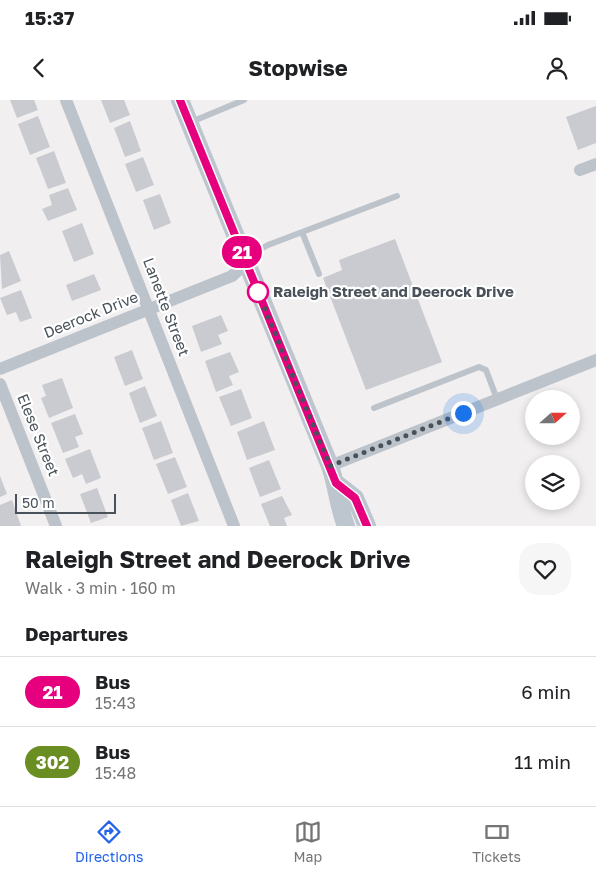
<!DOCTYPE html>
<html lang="en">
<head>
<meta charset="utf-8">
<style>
  :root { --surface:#fff; --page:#f6f6f6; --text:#202124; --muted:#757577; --line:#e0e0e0; --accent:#2563eb }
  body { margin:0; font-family:"Golos Text",sans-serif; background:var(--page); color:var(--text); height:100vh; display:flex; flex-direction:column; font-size:19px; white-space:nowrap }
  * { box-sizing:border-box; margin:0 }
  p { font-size:16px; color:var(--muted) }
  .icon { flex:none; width:28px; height:28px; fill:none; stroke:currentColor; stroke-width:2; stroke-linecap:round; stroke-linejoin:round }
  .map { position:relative; height:426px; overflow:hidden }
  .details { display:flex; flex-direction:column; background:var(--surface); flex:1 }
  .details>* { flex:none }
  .badge { padding:0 10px; border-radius:16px; font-size:18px; line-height:32px }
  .needle { width:32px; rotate:69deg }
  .tools { position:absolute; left:525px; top:290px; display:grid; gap:10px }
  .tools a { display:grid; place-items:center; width:55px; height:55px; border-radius:50%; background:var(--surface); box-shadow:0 2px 8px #0003; font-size:25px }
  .scale { position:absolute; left:15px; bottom:12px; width:101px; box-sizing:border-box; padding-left:5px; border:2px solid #49525a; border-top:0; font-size:14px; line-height:18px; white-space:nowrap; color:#49525a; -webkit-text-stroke:4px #fff; paint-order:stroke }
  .you { position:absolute; width:25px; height:25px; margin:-12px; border:4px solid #fff; border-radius:50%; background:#1a73e8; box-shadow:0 0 0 8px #1a73e833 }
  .map>.badge { position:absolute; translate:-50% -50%; box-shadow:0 0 0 2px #fff }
  h2 { padding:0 25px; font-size:19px; line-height:45px }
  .round { display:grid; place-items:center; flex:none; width:52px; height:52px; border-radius:20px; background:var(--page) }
  .overview { display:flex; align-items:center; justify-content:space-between; height:85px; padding:0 25px }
  h1 { font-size:24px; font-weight:700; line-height:38px }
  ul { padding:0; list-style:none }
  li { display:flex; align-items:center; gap:15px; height:70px; padding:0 25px; border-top:1px solid var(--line) }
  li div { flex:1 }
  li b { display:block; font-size:19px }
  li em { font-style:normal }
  li .badge { min-width:55px; font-weight:700; text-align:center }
  .status { display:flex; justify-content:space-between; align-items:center; height:35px; padding:0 25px; background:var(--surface); direction:ltr }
  .status svg { height:14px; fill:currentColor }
  header { display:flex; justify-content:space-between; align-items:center; height:65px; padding:0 25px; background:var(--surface); font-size:22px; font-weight:700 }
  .dock { display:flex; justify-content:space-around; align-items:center; height:70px; border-top:1px solid var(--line); background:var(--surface); font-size:14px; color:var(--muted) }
  .dock a { display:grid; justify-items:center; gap:2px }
  .dock .current { color:var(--accent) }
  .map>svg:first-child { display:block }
  .building { fill:#c9cbd1 }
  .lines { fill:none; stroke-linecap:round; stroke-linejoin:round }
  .lane { stroke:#bcc3ca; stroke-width:6 }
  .street { stroke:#bcc3ca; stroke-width:12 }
  .secondary { stroke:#bdc5ce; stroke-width:18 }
  .line-casing { stroke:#fff; stroke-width:11 }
  .line { stroke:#e6007e; stroke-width:8 }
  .walk { stroke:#49525a; stroke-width:5; stroke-dasharray:0 9 }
  .stop-dot { fill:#fff; stroke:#e6007e; stroke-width:2.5 }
  .labels { text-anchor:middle; stroke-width:4.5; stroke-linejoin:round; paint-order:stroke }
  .stop-label { font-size:15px; font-weight:bold; fill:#49525a; stroke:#fff; text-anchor:start }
  .street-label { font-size:15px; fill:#49525a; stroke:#fff }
</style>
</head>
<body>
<div class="status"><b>15:37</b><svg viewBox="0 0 49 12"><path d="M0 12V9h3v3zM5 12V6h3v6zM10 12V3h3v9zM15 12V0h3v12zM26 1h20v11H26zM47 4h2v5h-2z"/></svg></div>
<header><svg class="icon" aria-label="back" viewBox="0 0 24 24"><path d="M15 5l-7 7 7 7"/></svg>Stopwise<svg class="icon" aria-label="person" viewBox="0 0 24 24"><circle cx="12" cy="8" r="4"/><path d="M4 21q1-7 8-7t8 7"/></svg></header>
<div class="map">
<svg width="596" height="426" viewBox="0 0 596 426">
  <rect width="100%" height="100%" fill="#f1efef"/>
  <path class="building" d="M10 0H34L38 10 17 18Z
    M101 0H124L130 15 110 23Z
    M596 6V43L578 50 566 17Z
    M38 16 50 47 30 55 18 24Z
    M130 21 141 51 125 57 114 28Z
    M54 51 66 83 48 89 36 58Z
    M143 57 154 85 136 92 125 64Z
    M68 88 77 110 48 121 42 109 52 105 49 95Z
    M160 94 171 123 154 130 143 100Z
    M82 123 94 154 74 162 62 131Z
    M395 139 442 262 366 290 323 178 342 170 339 160Z
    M9 151 21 181 2 189 0 155Z
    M94 174 101 190 72 201 66 185Z
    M21 190 32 218 20 222 16 212 7 215 0 198Z
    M221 215 228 231 218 235 222 244 201 252 192 226Z
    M132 250 143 279 125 286 114 257Z
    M230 252 239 272 229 276 233 285 216 292 205 261Z
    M62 278 73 308 49 318 41 298 46 296 42 285Z
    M145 286 157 316 140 323 129 293Z
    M241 289 252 318 231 326 219 297Z
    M75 314 83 334 75 337 79 347 63 353 51 323Z
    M161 321 173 353 154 360 142 328Z
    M264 321 275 350 247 360 237 332Z
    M90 349 101 378 86 384 82 374 73 378 65 359Z
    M175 357 187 387 168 394 156 364Z
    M269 360 281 389 260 397 249 368Z
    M0 376 7 394 0 397Z
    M97 388 108 417 91 423 80 394Z
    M188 393 199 421 181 426 171 400Z
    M282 396 292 415 284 418 287 426H270L261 404Z
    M12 400 21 426H0V405Z"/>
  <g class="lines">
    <path class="lane" d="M191 22 244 0
      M302 132 319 174
      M248 161 259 150 268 145 397 96
      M374 308 479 267 486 270 497 299"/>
    <path class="street" d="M66 0 234 426
      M580 70 596 64
      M0 269 232 176 246 163
      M0 284 56 426
      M330 366 596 260"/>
    <path class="secondary" d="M180 0 330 366C337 386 338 406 346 426
      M336 383 355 398 367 426"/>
  </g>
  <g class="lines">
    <defs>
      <path id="line" d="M180 0 336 383 355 398 367 426"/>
    </defs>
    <use href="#line" class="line-casing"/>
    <use href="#line" class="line"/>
    <path class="walk" d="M258 192 330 366 463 313"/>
  </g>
  <circle class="stop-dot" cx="258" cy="192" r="10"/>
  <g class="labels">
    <g class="stop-label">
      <text x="273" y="197">Raleigh Street and Deerock Drive</text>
    </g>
    <g class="street-label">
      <text transform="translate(166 207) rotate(69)" y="5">Lanette Street</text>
      <text transform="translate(91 215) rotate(-22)" y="5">Deerock Drive</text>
      <text transform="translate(38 335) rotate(68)" y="5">Elese Street</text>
    </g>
  </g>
</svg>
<div class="tools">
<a><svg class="needle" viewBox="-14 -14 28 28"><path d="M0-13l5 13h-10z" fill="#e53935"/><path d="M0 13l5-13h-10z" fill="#757577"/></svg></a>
<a><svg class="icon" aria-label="layers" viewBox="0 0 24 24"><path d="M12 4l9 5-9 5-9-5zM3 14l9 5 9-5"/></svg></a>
</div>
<div class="scale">50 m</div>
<div class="you" style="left:463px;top:313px"></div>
<b class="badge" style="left:242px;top:152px;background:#e6007e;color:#fff">21</b>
</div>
<section class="details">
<div class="overview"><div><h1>Raleigh Street and Deerock Drive</h1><p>Walk · 3 min · 160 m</p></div><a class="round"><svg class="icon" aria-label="heart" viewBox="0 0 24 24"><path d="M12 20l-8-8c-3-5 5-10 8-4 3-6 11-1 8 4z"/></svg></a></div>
<h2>Departures</h2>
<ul>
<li><span class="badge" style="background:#e6007e;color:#fff">21</span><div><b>Bus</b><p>15:43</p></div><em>6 min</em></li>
<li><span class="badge" style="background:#6b8e23;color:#fff">302</span><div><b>Bus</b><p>15:48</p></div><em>11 min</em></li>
</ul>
</section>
<nav class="dock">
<a class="current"><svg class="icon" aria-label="directions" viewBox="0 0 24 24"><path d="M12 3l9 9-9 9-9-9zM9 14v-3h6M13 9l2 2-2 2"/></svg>Directions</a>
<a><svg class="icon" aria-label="map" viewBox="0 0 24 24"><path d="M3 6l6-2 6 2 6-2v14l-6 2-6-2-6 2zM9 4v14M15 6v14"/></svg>Map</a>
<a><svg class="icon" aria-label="tickets" viewBox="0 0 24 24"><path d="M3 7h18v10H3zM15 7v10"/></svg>Tickets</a>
</nav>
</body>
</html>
